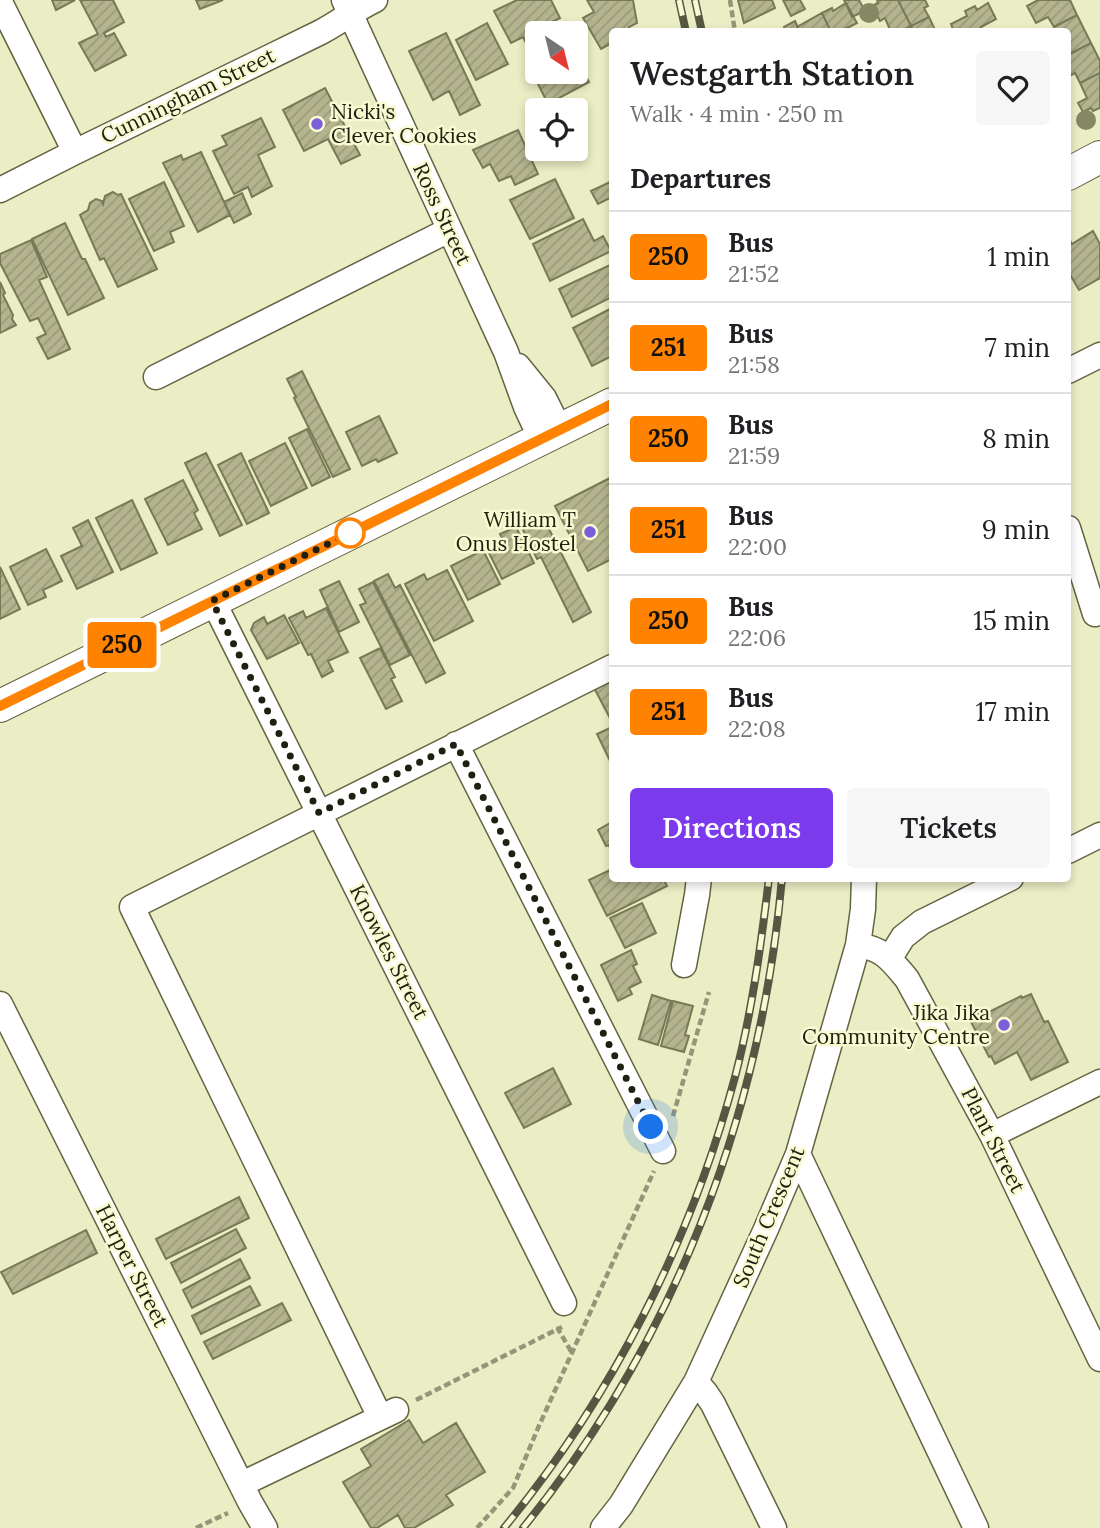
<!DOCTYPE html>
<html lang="en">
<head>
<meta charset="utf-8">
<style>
  :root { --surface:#fff; --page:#f6f6f6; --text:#202124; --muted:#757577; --line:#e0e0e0; --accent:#7c3aed }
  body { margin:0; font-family:Lora,serif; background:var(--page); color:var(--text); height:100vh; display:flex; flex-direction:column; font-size:26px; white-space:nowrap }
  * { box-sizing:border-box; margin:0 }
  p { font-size:23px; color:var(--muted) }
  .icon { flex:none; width:38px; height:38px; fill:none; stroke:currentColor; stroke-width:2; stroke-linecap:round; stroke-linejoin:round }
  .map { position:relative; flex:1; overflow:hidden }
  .drawer { position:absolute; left:609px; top:28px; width:462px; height:854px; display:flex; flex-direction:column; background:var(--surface); border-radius:7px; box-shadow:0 4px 10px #0003 }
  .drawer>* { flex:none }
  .badge { padding:0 14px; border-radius:5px; font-size:24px; line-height:46px }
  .needle { width:46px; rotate:145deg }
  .controls { position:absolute; left:525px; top:21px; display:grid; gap:14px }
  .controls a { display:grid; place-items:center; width:63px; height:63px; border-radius:7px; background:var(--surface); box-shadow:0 4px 10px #0003; font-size:35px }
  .you { position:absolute; width:35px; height:35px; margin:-18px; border:5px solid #fff; border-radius:50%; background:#1a73e8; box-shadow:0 0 0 10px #1a73e833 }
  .map>.badge { position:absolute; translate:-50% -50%; box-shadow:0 0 0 4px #fff }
  h2 { padding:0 21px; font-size:26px; line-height:63px }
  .round { display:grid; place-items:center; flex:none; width:74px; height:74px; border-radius:7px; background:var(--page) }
  .head { display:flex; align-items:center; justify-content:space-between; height:119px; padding:0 21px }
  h1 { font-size:33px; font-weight:600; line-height:52px }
  .primary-button { display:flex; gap:14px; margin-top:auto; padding:14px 21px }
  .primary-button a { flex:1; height:80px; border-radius:7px; background:var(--accent); color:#fff; font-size:28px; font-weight:600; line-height:80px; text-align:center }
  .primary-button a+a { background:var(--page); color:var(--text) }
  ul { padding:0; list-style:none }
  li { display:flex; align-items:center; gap:21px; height:91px; padding:0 21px; border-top:2px solid var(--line) }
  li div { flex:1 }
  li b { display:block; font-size:26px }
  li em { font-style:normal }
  li .badge { min-width:77px; font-weight:700; text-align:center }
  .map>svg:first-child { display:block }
  .building { fill:url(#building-hatch); stroke:#787a56; stroke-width:2 }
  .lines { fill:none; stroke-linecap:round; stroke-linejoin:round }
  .minor-casing { stroke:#636441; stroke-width:27 }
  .major-casing { stroke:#636441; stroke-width:34 }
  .path { stroke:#959679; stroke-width:4.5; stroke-dasharray:7 3.5; stroke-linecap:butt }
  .minor { stroke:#fff; stroke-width:24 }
  .major { stroke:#fff; stroke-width:32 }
  .rail-casing { stroke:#565742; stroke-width:8 }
  .rail { stroke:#f8fad2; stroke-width:5; stroke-dasharray:16; stroke-linecap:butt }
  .tree { fill:#868763 }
  .line-casing { stroke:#fff; stroke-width:16 }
  .line { stroke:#ff8200; stroke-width:10 }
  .walk { stroke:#1f2011; stroke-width:7; stroke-dasharray:0 12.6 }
  .poi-dot { fill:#7a5fda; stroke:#f8fad2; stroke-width:2.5 }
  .stop-dot { fill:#fff; stroke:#ff8200; stroke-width:3.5 }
  .labels { text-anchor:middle; stroke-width:5; stroke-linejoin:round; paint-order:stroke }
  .street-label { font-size:21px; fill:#1f2011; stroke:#f8fad2 }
  .poi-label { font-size:21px; fill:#1f2011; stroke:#f8fad2; text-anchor:end }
</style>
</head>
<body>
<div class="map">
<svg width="1100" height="1528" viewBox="0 0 1100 1528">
  <defs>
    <pattern id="building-hatch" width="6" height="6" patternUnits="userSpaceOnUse" patternTransform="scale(1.75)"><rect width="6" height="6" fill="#b4b58f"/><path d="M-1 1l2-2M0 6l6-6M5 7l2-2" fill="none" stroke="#9a9b7a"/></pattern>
  </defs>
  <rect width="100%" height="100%" fill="#ebedc5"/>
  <path class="building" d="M52 0H75L56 10Z
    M80 0H113L124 22 104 33 106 37 114 33 126 55 95 71 79 43 98 34Z
    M196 0H223L200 9Z
    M517 0H551L560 18 550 23 555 33H537V65L523 37 511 43 494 11Z
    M587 0H633L637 23 629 27 630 32H612V43L601 49 583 18 594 12Z
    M738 0H772L775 8 744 23Z
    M783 0H800L805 9 791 16Z
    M844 0H859L865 11 852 17Z
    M877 0H898L911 26 900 32H891L885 18 880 21 872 6 878 3Z
    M898 0H925L928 6 924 8 929 17 911 26Z
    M1038 0H1070L1077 15 1054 27 1048 17 1036 23 1027 6Z
    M846 3 857 23 845 29 847 32H831L822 13 832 8 833 11Z
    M988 3 996 19 981 27 984 32H954L951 24 967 16 965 11 975 6 977 10Z
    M822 13 831 32H799L797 27Z
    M1077 15 1091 43 1068 55V32H1057L1054 27Z
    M929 17 936 32H914L911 26Z
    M795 21 800 32H786L784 27Z
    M487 23 508 64 476 80 456 40Z
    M446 33 480 105 460 115 449 91 433 100 409 51Z
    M1091 43 1100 61V73L1080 83 1075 73 1068 77V55Z
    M576 56 589 82 548 104 534 76 541 72H576Z
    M1100 73V108L1093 111 1091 108 1083 112 1078 103 1087 98 1080 83Z
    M325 88 360 155 341 164 328 139 304 151 283 110Z
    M261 118 275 147 258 155 272 186 252 197 248 187 234 194 213 151 227 145 222 136Z
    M518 130 538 174 515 185 511 176 499 181 490 164 483 168 473 150Z
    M201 152 230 215 198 232 163 163 181 155 183 160Z
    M555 179 574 218 530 239 510 200Z
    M612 181V197L598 204 591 191Z
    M164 182 184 226 170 232 174 242 154 251 129 199Z
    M113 192 118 195 121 194 157 269 118 287 104 258 100 260 80 215 88 210 90 203 96 199 102 201 103 204 105 196Z
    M242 193 251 214 234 223 224 202Z
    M583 219 594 241 603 236 611 251 550 281 533 244Z
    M65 223 82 259H85L104 298 68 315 32 239Z
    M1093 231 1100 244V278L1079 290 1068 271V237L1072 244Z
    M31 240 47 277 39 280 70 349 48 359 37 338 46 334 38 318 30 321 0 263V254Z
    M612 264V297L572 317 559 289Z
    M0 282 5 293 3 295 13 315 12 319 16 325 0 333Z
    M612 308V356L592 366 573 328Z
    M302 371 350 469 333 477 294 398 296 397 287 379Z
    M379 416 397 453 378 462 376 459 362 466 346 432Z
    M307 429 330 477 312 486 289 438Z
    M285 443 307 488 271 506 249 461Z
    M206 453 242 525 220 536 185 463Z
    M241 453 269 513 247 524 218 465Z
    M612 477V559L588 571 555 506Z
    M183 480 198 510 194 513 202 529 168 545 145 499Z
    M132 500 157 553 121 570 96 518Z
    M88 520 113 572 77 589 61 556 82 546 73 528Z
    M538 522 541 527 547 525 591 612 573 622 541 557 537 559 523 530Z
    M516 527 534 563 502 579 487 549 503 540 500 534Z
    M46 549 62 581 43 590 46 597 28 605 10 567Z
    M483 550 500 584 468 600 451 566Z
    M0 567 20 609 0 619Z
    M447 570 473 621 434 641 405 584 424 574 427 580Z
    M388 574 395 588 400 585 445 673 426 683 374 581Z
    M339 581 359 622 339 632 320 590Z
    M373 582 410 655 390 665 360 605 366 603 359 589Z
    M326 608 348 652 328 661 333 671 322 677 311 654 308 655 289 618 303 611 306 618Z
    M284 615 299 643 267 659 251 630 254 623 264 617 267 624Z
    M380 648 395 677 391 679 402 701 386 709 360 658Z
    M612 677V719L611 720 592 684Z
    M612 727V765L597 734Z
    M612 822V853L609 845 606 846 598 830Z
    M612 869V878H663L667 886 607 916 589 880Z
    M642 903 656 933 625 948 610 918Z
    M631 950 637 964 633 966 641 982 629 988 632 994 618 1001 601 965Z
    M1031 994 1044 1022 1048 1021 1068 1062 1031 1080 1017 1052 995 1064 991 1056 989 1057 969 1018 983 1011 985 1014 1021 996 1022 998Z
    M652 995 671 1001 658 1045 639 1039Z
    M673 1001 693 1006 685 1035 689 1036 684 1052 661 1046Z
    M553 1068 571 1104 524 1128 505 1093Z
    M239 1197 249 1218 166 1259 156 1239Z
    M236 1229 246 1248 181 1283 171 1263Z
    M86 1230 97 1253 13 1294 1 1272Z
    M240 1259 250 1278 192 1308 183 1290Z
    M250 1286 260 1305 201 1334 192 1316Z
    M282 1303 291 1320 213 1359 204 1342Z
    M409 1420 423 1443 456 1423 485 1472 446 1495 453 1505 414 1528H405L398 1515 377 1528H371L343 1482 371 1466 361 1449Z"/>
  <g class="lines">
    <defs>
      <path id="minor" d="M344 0 506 352 526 407 541 439
        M0 2 75 152
        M0 190 75 152 321 32C340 22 356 9 375 0
        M518 366 544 398 560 430
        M1068 371 1100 355
        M156 377 449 230
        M1068 528 1095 614
        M213 601 564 1303
        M456 744 663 1151
        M1068 851 1100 835
        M858 945C884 949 891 960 907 979L992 1135 1100 1359
        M890 958 903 937 922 922 1011 878
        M684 965 697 895 699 878
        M0 1004 250 1502 265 1528
        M992 1135 1100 1082
        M798 1154 976 1528
        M696 1382 705 1392 713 1404 774 1528
        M380 1417 132 907 612 667
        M242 1484 396 1410
        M603 1528 621 1505 696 1382 766 1229 798 1154 858 945 863 909 864 878"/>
      <path id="major" d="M1068 174 1100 157
        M0 706 612 404"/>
    </defs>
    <use href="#minor" class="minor-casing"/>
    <use href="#major" class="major-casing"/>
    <path class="path" d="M730 0 735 32
      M673 1116 709 992
      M559 1327 558 1329 572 1353
      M416 1400 562 1327
      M196 1528 228 1513
      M477 1528 513 1488 538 1428 654 1171"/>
    <use href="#minor" class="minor"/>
    <use href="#major" class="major"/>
    <defs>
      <path id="rail" d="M679 0 686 32
        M695 0 702 32
        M504 1528C612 1397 691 1241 735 1077 752 1012 761 945 769 878
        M523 1528C674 1342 761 1116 782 878"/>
    </defs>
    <use href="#rail" class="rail-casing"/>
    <use href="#rail" class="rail"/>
  </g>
  <g class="tree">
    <circle cx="869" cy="13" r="10"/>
    <circle cx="1086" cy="120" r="10"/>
  </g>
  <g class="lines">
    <defs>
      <path id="line" d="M0 706 612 404"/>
    </defs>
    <use href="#line" class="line-casing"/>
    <use href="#line" class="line"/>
    <path class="walk" d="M350 533 212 601 319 813 456 744 651 1127"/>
  </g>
  <g class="poi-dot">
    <circle cx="317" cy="124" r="7"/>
    <circle cx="590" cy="532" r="7"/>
    <circle cx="1004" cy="1025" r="7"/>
  </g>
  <circle class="stop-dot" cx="350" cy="533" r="14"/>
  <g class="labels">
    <g class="street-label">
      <text transform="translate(188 96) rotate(-26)" y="7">Cunningham Street</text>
      <text transform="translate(442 214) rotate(65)" y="7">Ross Street</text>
      <text transform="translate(389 952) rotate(63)" y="7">Knowles Street</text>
      <text transform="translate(993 1140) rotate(63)" y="7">Plant Street</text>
      <text transform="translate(769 1217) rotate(-67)" y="7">South Crescent</text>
      <text transform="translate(132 1266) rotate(63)" y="7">Harper Street</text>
    </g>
    <g class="poi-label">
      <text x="331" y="119" text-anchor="start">Nicki's<tspan x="331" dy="24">Clever Cookies</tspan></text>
      <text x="576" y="527">William T<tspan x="576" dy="24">Onus Hostel</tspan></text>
      <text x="990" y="1020">Jika Jika<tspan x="990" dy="24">Community Centre</tspan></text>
    </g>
  </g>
</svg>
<div class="controls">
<a><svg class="needle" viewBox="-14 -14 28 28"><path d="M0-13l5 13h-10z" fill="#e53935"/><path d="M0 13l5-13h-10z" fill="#757577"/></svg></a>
<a><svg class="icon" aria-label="locate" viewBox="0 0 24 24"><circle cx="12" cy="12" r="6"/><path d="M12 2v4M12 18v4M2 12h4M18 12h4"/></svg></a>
</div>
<div class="you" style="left:651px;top:1127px"></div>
<b class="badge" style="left:122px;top:645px;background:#ff8200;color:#111">250</b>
<section class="drawer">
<div class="head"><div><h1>Westgarth Station</h1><p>Walk · 4 min · 250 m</p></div><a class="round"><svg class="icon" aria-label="heart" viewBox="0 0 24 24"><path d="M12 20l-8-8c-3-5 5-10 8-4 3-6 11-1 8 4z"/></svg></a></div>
<h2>Departures</h2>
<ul>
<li><span class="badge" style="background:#ff8200;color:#111">250</span><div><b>Bus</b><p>21:52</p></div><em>1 min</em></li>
<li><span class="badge" style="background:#ff8200;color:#111">251</span><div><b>Bus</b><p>21:58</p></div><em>7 min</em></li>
<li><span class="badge" style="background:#ff8200;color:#111">250</span><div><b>Bus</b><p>21:59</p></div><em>8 min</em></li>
<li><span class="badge" style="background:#ff8200;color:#111">251</span><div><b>Bus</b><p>22:00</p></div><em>9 min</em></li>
<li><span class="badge" style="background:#ff8200;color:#111">250</span><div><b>Bus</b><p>22:06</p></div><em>15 min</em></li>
<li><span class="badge" style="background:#ff8200;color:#111">251</span><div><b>Bus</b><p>22:08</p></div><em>17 min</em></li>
</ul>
<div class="primary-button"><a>Directions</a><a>Tickets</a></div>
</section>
</div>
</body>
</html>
